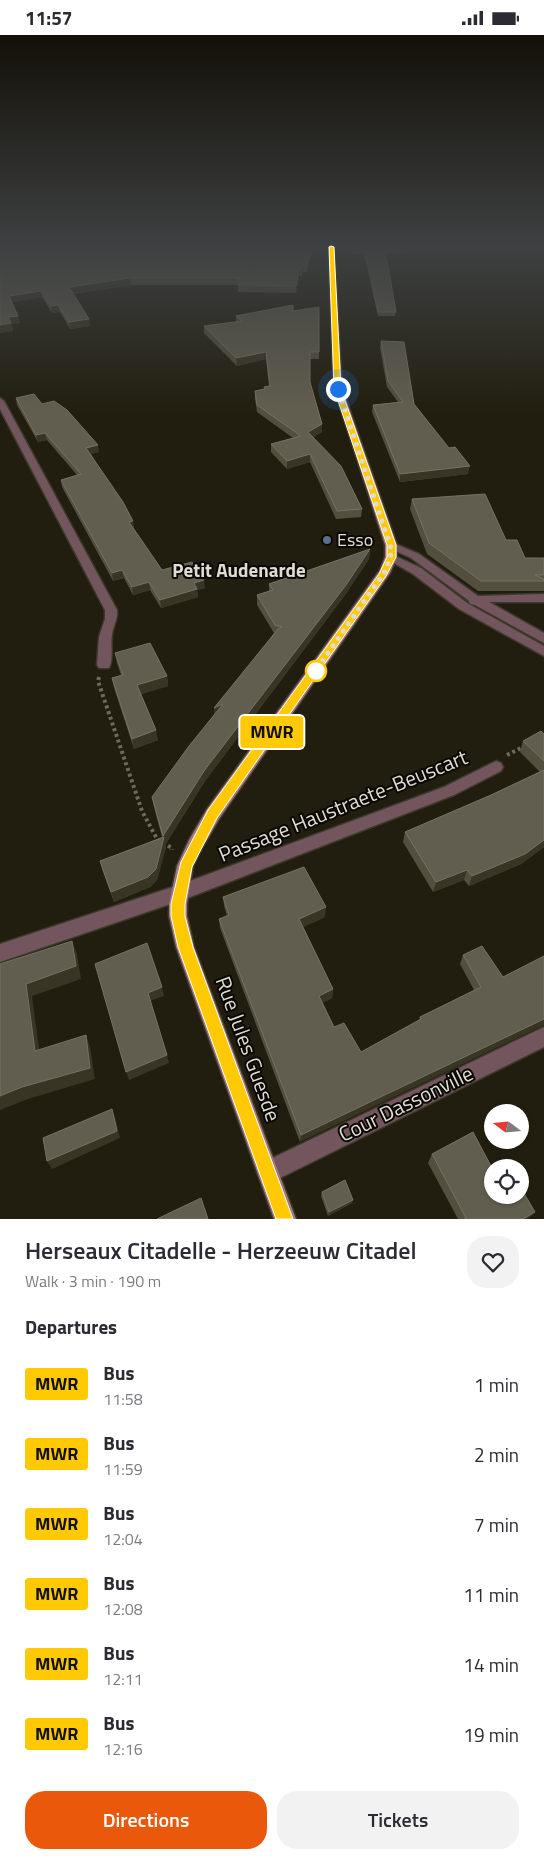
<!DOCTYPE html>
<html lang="en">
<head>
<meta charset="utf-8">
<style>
  :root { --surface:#fff; --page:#f2f2f3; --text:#2b2b33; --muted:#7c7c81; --accent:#ea580c }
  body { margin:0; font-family:"Titillium Web",sans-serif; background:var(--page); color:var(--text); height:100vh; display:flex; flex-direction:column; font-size:19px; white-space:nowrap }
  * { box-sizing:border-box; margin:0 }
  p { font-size:16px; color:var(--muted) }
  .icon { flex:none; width:28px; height:28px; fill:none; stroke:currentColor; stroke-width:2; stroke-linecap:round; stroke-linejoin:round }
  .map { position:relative; height:1184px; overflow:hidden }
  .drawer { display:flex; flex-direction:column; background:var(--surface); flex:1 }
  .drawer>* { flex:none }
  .badge { padding:0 10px; border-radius:4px; font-size:18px; line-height:32px }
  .needle { width:32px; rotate:286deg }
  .tools { position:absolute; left:484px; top:1069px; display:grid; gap:10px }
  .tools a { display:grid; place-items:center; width:45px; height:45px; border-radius:50%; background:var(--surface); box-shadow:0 1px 4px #0004; font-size:25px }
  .you { position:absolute; width:25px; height:25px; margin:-12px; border:4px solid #fff; border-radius:50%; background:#1a73e8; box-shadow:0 0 0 8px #1a73e833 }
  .map>.badge { position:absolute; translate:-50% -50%; box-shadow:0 0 0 2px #fff }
  h2 { padding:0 25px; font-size:19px; line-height:45px }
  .round { display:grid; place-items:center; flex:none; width:52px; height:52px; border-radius:20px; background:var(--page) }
  .head { display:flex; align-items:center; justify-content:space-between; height:85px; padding:0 25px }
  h1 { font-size:24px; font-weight:600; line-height:38px }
  .cta { display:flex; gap:10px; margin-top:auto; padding:10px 25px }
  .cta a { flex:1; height:58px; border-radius:20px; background:var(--accent); color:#fff; font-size:20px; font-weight:600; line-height:58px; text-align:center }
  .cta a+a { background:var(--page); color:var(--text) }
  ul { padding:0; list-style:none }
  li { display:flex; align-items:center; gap:15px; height:70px; padding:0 25px }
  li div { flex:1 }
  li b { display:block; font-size:19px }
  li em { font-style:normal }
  li .badge { min-width:55px; font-weight:700; text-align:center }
  .status { display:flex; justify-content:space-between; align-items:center; height:35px; padding:0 25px; background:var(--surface); direction:ltr }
  .status svg { height:14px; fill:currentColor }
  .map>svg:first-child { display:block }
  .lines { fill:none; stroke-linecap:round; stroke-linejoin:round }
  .street-casing { stroke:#3c392a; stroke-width:3 }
  .secondary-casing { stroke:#3c392a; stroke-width:3 }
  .path { stroke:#6d6a5d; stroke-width:4; stroke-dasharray:3 3; stroke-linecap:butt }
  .street { fill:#73565d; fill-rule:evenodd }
  .secondary { fill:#a47681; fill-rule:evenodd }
  .wall { fill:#534f3f }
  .shaded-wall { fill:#393525 }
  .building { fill:#625e4f; stroke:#757264 }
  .line { fill:#ffc904; stroke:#fff }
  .walk { stroke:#dfddd3; stroke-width:5; stroke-dasharray:0 9 }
  .service-dot { fill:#5c6f8a; stroke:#0a0804; stroke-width:2 }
  .stop-dot { fill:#fff; stroke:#ffc904; stroke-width:2.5 }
  .labels { text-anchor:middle; stroke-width:4; stroke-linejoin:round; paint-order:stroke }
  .poi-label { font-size:18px; fill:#dfddd3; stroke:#0a0804; text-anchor:start }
  .neighbourhood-label { font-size:19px; font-weight:bold; fill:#dfddd3; stroke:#0a0804 }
  .near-street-label { font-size:21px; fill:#dfddd3; stroke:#0a0804 }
</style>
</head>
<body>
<div class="status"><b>11:57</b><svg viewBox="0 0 49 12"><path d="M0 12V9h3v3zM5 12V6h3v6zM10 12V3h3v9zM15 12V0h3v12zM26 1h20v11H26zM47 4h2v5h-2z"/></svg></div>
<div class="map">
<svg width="544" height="1184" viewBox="0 0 544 1184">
  <rect width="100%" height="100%" fill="#221e0f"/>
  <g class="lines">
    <defs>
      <path id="street" d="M0 363 4 366 117 575C118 584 113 591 112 600 110 611 114 623 109 633H99L97 630 99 602 105 584V575L0 374Z
        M391 507 419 519 478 561 544 559V567H489L544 598V608L475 570 470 569 468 565 411 523 387 512 385 510Z
        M391 519 421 533 467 568 544 611V621L459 574 413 539 387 524 385 522Z
        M496 726 501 728 503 732 501 736 454 760 185 864 0 927V909L179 850 444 752Z
        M544 992V1012L276 1145 268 1148 260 1145 257 1137 260 1129Z"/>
      <path id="secondary" d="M328 212H334L342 353 397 510V522L390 538 219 784 201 815 193 831 187 869V881L194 912 296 1184H274L176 912 169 881V869L177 831 189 805 207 774 380 535 385 522V510L334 353Z"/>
    </defs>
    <use href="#street" class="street-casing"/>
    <use href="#secondary" class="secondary-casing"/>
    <path class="path" d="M99 642 98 646 142 776 157 804 172 813V815
      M507 720 523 712"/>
    <use href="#street" class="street"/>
    <use href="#secondary" class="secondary"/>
  </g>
  <path class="wall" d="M19 212H312L311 225H309L307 237H302V241H299L296 258 238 257V250H131L73 259 90 291 70 294 60 277 52 278 42 262 12 267 20 288 12 289 13 296 0 298Z
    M351 212H406V218L384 219 396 277 395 281H378L364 219H351Z
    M293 276 319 317V324H310V347L322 389V397L313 402 362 474 361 482 336 484 310 427 287 434 271 417V409L293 403 257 377 255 364V356L264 354V352L269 351 266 324 237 331 204 298V291L236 287V281Z
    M381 306 414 369 468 439 400 447 372 377 373 370 398 367 387 352 380 313Z
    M16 363 42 369 99 417 91 419 134 493V494L162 535 205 553 197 555 198 562 161 573 150 555 133 560 124 543 113 546 62 452 61 445 77 440 47 405 38 407 17 370Z
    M412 464 506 505 525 523H544V556H478L427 519 410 474Z
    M370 514 369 524 345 560 205 746 165 810 166 812 157 845 150 852 114 867 103 837 100 826 162 802 154 772 152 762 214 680 274 598 257 570V560L269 556V549Z
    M115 618 167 641 168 651 141 659 158 705 134 714 114 653 112 643 121 640 117 628Z
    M544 699V812L521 829 469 851 464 845 433 857 403 807 405 797 491 760 540 737 520 717 523 706Z
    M223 862 325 882 303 892 333 954 332 963 322 968 334 992 361 1017 419 985 420 982 474 955 460 929 463 920 503 942 300 1107 220 893 219 884 227 881 224 871Z
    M432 1119 492 1160 528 1184H458L428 1128Z
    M322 1157 352 1168 328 1181 321 1161Z"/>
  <path class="shaded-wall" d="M299 234V241L296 258V251Z
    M130 243 131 250 70 259 69 252Z
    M41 256 42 262 10 268 9 261Z
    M58 270 60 277 52 278 51 271Z
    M18 281 20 288 12 289 13 296 0 298V290L8 282Z
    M89 284 90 291 70 294 69 287Z
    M266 317V324L237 331 236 323Z
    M322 389V397L308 404V397Z
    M45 398 47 405 38 407 36 400Z
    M98 410 99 417 88 420 86 413Z
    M310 419V427L287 434V426Z
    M470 431 468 439 400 447V439Z
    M133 486 134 493 130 494 129 487Z
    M370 514 369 524 345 560 205 746 165 810 166 812 157 845 150 852 114 867 111 857 164 803 163 801 204 736Z
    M122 535 124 543 113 546 112 538Z
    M204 545 205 553 197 555 198 562 161 573 160 565 194 548Z
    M149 547 150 555 133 560 132 552Z
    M167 641 168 651 139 660 137 650Z
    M223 669 214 683V673Z
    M156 695 158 705 134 714 132 704Z
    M544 805V812L521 829 469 851 472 841Z
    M467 835 464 845 433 857 436 847Z
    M326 872 325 882 299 894V884Z
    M72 906 77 919 81 944 32 961 41 1028 35 1016 26 949Z
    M162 952 164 961 150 966 148 958Z
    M333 954 332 963 318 970 319 961Z
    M544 984V990L300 1107 301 1100Z
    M86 1000 90 1012 95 1044 28 1064 0 1075V1061L22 1052Z
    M167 1020 169 1028 129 1045 126 1037Z
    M112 1074 115 1082 120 1103 52 1134 47 1126Z
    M353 1165 352 1168 328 1181 329 1177Z
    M535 1177 528 1184H523Z"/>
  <path class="building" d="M19 212H311V218H309L307 230H302V234H299L296 251 238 250 239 243H130L69 252 89 284 69 287 58 270 51 271 41 256 9 261 18 281 8 282 11 288 0 290V214Z
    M351 212H406L407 214 383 215 388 230 396 277H378L365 215H352Z
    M293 270V276L319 272V317H310V347L322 389 308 397 341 431 362 474 337 476 310 419 287 426 271 409 301 401 257 370 255 356 265 354 264 352 270 351 266 317 236 323 204 291 242 286 236 281Z
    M381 306 404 307 414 369 449 413 455 412 470 431 400 439 373 370 403 367 388 346Z
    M34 359 42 369 54 366 67 375 98 410 86 413 123 467 133 486 129 487 162 535 192 527 204 545 194 548 197 554 160 565 149 547 132 552 122 535 112 538 61 445 81 439 45 398 36 400 16 363Z
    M485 459 506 505H517L525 523H544V540H535L544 544V546H481L429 508 412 464Z
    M370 514 346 550 204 736 163 801 152 762 189 711 223 669 214 673 278 594 282 592 275 590 257 560 273 555 269 549Z
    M150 608 167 641 137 650 156 695 132 704 112 643 123 640 115 618Z
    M541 696 544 699V726L523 706Z
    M544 735V805L525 819 472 841 467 835 436 847 405 797 491 760Z
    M164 802 156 834 148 842 111 857 100 826Z
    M304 832 326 872 299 884 333 954 319 961 334 992 344 988 361 1017 421 984 420 982 481 952 463 920 482 911 503 942 544 921V984L301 1100 219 884 229 880 223 862Z
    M72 906 76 931 26 949 35 1016 86 1000 90 1033 22 1052 0 1061V929Z
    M147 908 162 952 148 958 167 1020 126 1037 95 929Z
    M112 1074 117 1096 47 1126 43 1103Z
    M473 1097 492 1133V1160H508V1161L509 1160H520V1154L521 1153 535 1177 523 1184H464L466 1183 432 1119Z
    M345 1145 353 1165 329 1177 322 1157Z
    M201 1163 208 1184H157Z"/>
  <linearGradient id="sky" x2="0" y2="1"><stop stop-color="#131008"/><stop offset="0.56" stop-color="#3e4142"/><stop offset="1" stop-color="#3e4142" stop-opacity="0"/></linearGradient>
  <rect width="544" height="378" fill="url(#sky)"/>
  <path class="line" d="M331 211 334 212 341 354 396 510V522L386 541 217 783 192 832 185 869V881L193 912 293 1184H276L178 912 171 881V869L181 827 208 775 379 539 387 522V510L334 354 329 212Z"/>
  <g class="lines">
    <path class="walk" d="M316 636 314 638 386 535 392 516 338 354"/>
  </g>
  <circle class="service-dot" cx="327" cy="505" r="5"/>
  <circle class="stop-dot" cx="316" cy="636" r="10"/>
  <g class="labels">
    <g class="poi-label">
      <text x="337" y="511">Esso</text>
    </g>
    <g class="neighbourhood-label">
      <text x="239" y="542">Petit Audenarde</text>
    </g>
    <g class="near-street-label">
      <text transform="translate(343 771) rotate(-22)" y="7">Passage Haustraete-Beuscart</text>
      <text transform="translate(248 1014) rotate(70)" y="7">Rue Jules Guesde</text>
      <text transform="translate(406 1069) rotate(-26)" y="7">Cour Dassonville</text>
    </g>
  </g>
</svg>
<div class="tools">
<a><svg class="needle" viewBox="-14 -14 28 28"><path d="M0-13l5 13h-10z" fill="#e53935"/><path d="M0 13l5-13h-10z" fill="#7c7c81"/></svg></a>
<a><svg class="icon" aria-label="locate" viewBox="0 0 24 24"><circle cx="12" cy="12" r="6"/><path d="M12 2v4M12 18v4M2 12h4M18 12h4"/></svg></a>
</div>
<div class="you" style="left:338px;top:354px"></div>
<b class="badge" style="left:272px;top:697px;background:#ffc904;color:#111">MWR</b>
</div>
<section class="drawer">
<div class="head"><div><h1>Herseaux Citadelle - Herzeeuw Citadel</h1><p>Walk · 3 min · 190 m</p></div><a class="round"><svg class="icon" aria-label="heart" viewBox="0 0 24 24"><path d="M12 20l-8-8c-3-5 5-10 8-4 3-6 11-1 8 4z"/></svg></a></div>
<h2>Departures</h2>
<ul>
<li><span class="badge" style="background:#ffc904;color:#111">MWR</span><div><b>Bus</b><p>11:58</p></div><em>1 min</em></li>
<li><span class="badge" style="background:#ffc904;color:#111">MWR</span><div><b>Bus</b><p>11:59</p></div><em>2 min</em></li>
<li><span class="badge" style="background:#ffc904;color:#111">MWR</span><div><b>Bus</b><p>12:04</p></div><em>7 min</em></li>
<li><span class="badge" style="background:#ffc904;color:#111">MWR</span><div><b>Bus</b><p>12:08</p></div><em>11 min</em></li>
<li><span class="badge" style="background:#ffc904;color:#111">MWR</span><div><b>Bus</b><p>12:11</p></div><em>14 min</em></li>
<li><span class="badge" style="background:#ffc904;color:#111">MWR</span><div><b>Bus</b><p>12:16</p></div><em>19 min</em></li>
</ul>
<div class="cta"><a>Directions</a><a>Tickets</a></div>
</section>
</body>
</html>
